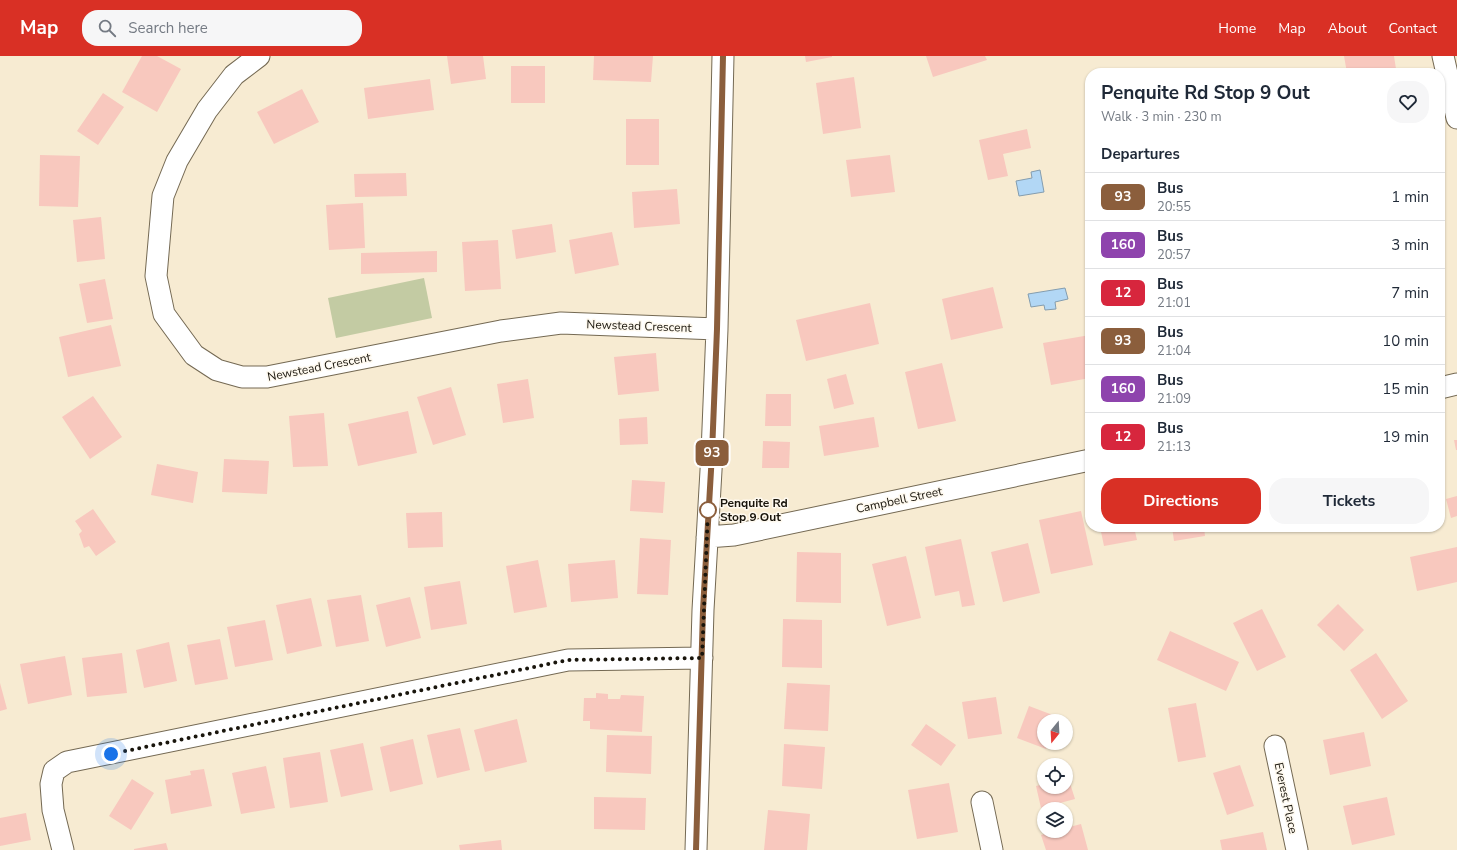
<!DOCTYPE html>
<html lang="en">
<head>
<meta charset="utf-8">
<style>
  :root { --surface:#fff; --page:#f6f6f7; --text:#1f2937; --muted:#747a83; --line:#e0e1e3; --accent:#d93025 }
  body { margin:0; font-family:"Nunito Sans",sans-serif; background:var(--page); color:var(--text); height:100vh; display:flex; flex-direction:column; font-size:15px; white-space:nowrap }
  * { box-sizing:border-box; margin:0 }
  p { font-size:13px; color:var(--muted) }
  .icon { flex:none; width:22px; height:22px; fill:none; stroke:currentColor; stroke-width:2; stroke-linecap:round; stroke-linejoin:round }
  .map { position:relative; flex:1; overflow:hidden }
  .sheet { position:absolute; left:1085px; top:12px; width:360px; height:464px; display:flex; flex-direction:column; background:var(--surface); border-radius:16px; box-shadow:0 1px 3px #0004 }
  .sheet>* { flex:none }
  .badge { padding:0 8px; border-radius:6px; font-size:14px; line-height:26px }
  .needle { width:26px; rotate:198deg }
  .tools { position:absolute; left:1037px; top:658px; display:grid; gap:8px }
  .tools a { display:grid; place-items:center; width:36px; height:36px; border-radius:50%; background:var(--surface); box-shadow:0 1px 3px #0004; font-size:20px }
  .you { position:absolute; width:20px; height:20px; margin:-10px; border:3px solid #fff; border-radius:50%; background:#1a73e8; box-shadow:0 0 0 6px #1a73e833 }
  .map>.badge { position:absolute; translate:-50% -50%; box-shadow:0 0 0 2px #fff }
  h2 { padding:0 16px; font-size:15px; line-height:36px }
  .round { display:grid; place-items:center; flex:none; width:42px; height:42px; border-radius:16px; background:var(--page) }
  .headline { display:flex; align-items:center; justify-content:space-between; height:68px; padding:0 16px }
  h1 { font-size:19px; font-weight:700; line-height:30px }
  .primary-button { display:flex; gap:8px; margin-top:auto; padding:8px 16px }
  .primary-button a { flex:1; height:46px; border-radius:16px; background:var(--accent); color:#fff; font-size:16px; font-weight:700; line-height:46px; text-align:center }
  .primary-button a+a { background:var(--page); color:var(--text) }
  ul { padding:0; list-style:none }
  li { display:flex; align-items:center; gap:12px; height:48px; padding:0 16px; border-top:1px solid var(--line) }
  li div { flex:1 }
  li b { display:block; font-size:15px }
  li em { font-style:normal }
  li .badge { min-width:44px; font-weight:700; text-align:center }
  header { display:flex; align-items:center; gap:24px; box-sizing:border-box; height:56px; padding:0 20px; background:var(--accent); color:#fff }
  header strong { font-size:19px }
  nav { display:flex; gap:22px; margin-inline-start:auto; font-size:14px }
  .search { width:280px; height:36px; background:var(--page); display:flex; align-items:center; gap:10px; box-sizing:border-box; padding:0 14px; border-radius:16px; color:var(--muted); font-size:15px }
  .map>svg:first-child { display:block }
  .green { fill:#c3cba3 }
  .water { fill:#b2d7f5; stroke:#849daf }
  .building { fill:#f8c8be }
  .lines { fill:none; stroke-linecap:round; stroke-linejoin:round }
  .minor-casing { stroke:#746953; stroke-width:23 }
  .minor { stroke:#fff; stroke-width:21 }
  .line-casing { stroke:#fff; stroke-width:9 }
  .line { stroke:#8b5e3c; stroke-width:6 }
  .walk { stroke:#19150c; stroke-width:4; stroke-dasharray:0 7.2 }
  .stop-dot { fill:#fff; stroke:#8b5e3c; stroke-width:2 }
  .labels { text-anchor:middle; stroke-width:3; stroke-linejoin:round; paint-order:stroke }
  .street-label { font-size:12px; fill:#19150c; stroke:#fef9ef }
  .stop-label { font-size:12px; font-weight:bold; fill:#19150c; stroke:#fef9ef; text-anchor:start }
</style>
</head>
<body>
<header>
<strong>Map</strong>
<div class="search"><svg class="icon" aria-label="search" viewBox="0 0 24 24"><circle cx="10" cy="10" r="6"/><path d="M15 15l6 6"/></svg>Search here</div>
<nav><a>Home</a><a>Map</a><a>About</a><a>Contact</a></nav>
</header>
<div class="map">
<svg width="1457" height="794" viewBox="0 0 1457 794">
  <rect width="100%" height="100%" fill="#f7ebd2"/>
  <path class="green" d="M424 222 432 262 336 282 328 242Z"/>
  <path class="water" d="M1040 114 1044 136 1019 140 1016 125 1032 122 1031 116Z
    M1065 232 1068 243 1055 246 1056 253 1045 254 1044 249 1031 251 1028 238Z"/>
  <path class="building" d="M142 0H157L181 13 157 56 122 36Z
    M447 0H483L486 23 451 28Z
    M594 0H653L651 26 593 24Z
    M805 0H832V1L806 6Z
    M926 0H985L987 4 933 21Z
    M1344 0H1394L1396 13 1374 17H1347Z
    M511 10H545V47H511Z
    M854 21 861 72 823 78 816 27Z
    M430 23 434 54 368 63 364 32Z
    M302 33 319 66 274 88 257 56Z
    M103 37 124 51 98 89 77 75Z
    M626 63H659V109H626Z
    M1027 73 1031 92 1003 98 1008 120 988 124 979 84Z
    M40 99 80 100 78 151 39 150Z
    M890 99 895 136 851 141 846 104Z
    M406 117 407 140 355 141 354 118Z
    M677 133 680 168 634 172 632 136Z
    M363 147 365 192 329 194 326 149Z
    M101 161 105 203 77 206 73 164Z
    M552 168 556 196 516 203 512 174Z
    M612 176 619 209 575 218 569 184Z
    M498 184 501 233 465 235 462 186Z
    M437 195V216L361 218V197Z
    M105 223 113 263 87 267 79 228Z
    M993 231 1003 272 951 284 942 243Z
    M870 247 879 288 806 305 796 264Z
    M111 269 121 310 68 321 59 281Z
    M1090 279V322L1051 329 1043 287Z
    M656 297 659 335 618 339 614 301Z
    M942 307 956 365 918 373 905 316Z
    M846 318 854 348 834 353 827 323Z
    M528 323 534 362 503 367 497 328Z
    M451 331 466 379 433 389 417 341Z
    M766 338H791V370H765Z
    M93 340 122 381 90 403 62 361Z
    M408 355 417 397 358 410 348 368Z
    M324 357 328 410 293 411 289 360Z
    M647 361 648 388 620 389 619 363Z
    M874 361 879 391 824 400 819 370Z
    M1454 384H1457V394H1456Z
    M763 385 790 386 789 412H762Z
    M224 403 269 405 267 438 222 436Z
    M157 408 198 416 193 447 151 439Z
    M632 424 665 426 663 457 630 455Z
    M1457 440V460L1451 462 1446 443Z
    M93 453 116 486 96 500 89 490 84 492 79 478 82 475 75 465Z
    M1081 455 1093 509 1051 518 1039 464Z
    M442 456 443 491 408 492 406 457Z
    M1100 471H1134L1137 484 1104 490Z
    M1172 471H1204L1205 480 1174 485Z
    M640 482 671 484 668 539 637 538Z
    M961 483 975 549 962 551 959 535 935 540 925 491Z
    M1028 487 1040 537 1003 546 991 496Z
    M1457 491V526L1417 535 1410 501Z
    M797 496 841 497V547L796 546Z
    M906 500 921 562 887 570 872 508Z
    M538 504 547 551 514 557 506 510Z
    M615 504 618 542 571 546 568 508Z
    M460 525 467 568 431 574 424 531Z
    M361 539 369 585 336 591 327 544Z
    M410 541 421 582 386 591 376 549Z
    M311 542 322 590 287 598 276 549Z
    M1338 548 1364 574 1344 595 1317 569Z
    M1262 553 1286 601 1257 615 1233 567Z
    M783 563 822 564V612L782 611Z
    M265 564 273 604 235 611 227 571Z
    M1170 575 1239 606 1226 635 1157 604Z
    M220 583 228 623 195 629 187 589Z
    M169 586 177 625 144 632 136 594Z
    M122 597 127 637 87 641 82 602Z
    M1376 597 1408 645 1382 663 1350 614Z
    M65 600 72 639 28 648 20 608Z
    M0 627 7 653 0 655Z
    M787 627 830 629 828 675 784 673Z
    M596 637 608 638V643H620L621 639 644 640 642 676 590 673V665H583L584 642H596Z
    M996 641 1002 678 968 683 962 646Z
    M1196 647 1206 701 1178 706 1168 652Z
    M1029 650 1058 661 1057 665H1044V687H1048L1046 693 1017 682Z
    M517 663 527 706 485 716 474 674Z
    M926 668 956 689 941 710 911 689Z
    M460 672 470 714 437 722 427 679Z
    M1364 676 1371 710 1330 719 1323 684Z
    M607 679 652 680 651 718 606 716Z
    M413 683 423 728 390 736 380 691Z
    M363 687 373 734 341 741 330 694Z
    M784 688 825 691 822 733 782 730Z
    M320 696 328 746 290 752 283 702Z
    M1240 709 1254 750 1227 759 1213 717Z
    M266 710 275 752 241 758 232 717Z
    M204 713 212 750 171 758 165 724 191 719 190 715Z
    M1068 721 1075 743 1041 752 1036 730 1044 728V731H1066V722Z
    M132 723 154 737 131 774 109 760Z
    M949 727 958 776 917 783 908 734Z
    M594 741 646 742 645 774 594 773Z
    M1387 741 1395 779 1352 789 1343 750Z
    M768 754 810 758 807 794H764Z
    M26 757 31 784 0 790V762Z
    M1081 768 1088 794H1046L1041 779 1055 775H1066V772Z
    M1263 776 1267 794H1222L1220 784Z
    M501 784 502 794H460L459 789Z
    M166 787 168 794H134V793Z"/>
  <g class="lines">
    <defs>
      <path id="minor" d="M259 0 234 19 207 54 177 105 163 140 156 220 164 258 194 299 217 314 242 321H267L501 275 561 267 717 273
        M1443 0 1457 62
        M1440 332 1457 328
        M707 481 734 479 1090 404
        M1275 690 1297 794
        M982 746 992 794
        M63 794 53 754 51 728 54 715 67 706 568 604 702 602
        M696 794 703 554 712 397 717 273 723 0"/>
    </defs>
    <use href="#minor" class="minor-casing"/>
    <use href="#minor" class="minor"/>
  </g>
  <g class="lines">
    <defs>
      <path id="line" d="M696 794 703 554 712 397 717 273 723 0"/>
    </defs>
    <use href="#line" class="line-casing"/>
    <use href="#line" class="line"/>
    <path class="walk" d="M111 698 568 604 702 602 708 454"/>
  </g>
  <circle class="stop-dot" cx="708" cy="454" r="8"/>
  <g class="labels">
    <g class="street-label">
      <text transform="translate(639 270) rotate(2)" y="4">Newstead Crescent</text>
      <text transform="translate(319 311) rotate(-11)" y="4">Newstead Crescent</text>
      <text transform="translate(899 444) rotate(-12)" y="4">Campbell Street</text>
      <text transform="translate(1286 742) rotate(78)" y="4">Everest Place</text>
    </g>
    <g class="stop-label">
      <text x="720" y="451">Penquite Rd<tspan x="720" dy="14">Stop 9 Out</tspan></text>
    </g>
  </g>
</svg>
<div class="tools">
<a><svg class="needle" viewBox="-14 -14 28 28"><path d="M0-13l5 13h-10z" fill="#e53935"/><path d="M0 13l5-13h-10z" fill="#747a83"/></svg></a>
<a><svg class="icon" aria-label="locate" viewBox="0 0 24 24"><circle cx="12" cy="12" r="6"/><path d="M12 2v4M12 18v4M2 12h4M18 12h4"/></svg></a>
<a><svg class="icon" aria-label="layers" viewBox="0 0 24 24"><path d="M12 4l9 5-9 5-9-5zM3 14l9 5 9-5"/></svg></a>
</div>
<div class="you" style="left:111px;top:698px"></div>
<b class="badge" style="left:712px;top:397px;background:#8b5e3c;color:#fff">93</b>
<section class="sheet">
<div class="headline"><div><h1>Penquite Rd Stop 9 Out</h1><p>Walk · 3 min · 230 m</p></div><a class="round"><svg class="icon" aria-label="heart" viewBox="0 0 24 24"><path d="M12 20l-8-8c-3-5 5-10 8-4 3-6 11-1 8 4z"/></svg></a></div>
<h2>Departures</h2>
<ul>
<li><span class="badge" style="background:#8b5e3c;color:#fff">93</span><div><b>Bus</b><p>20:55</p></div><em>1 min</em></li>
<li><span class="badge" style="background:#8e44ad;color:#fff">160</span><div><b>Bus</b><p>20:57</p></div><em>3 min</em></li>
<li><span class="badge" style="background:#d7263d;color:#fff">12</span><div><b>Bus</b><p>21:01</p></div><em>7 min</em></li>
<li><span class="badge" style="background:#8b5e3c;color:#fff">93</span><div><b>Bus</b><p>21:04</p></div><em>10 min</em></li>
<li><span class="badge" style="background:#8e44ad;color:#fff">160</span><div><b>Bus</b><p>21:09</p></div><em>15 min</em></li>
<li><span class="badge" style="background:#d7263d;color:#fff">12</span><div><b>Bus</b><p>21:13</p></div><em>19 min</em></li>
</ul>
<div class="primary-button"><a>Directions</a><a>Tickets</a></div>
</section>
</div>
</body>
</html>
